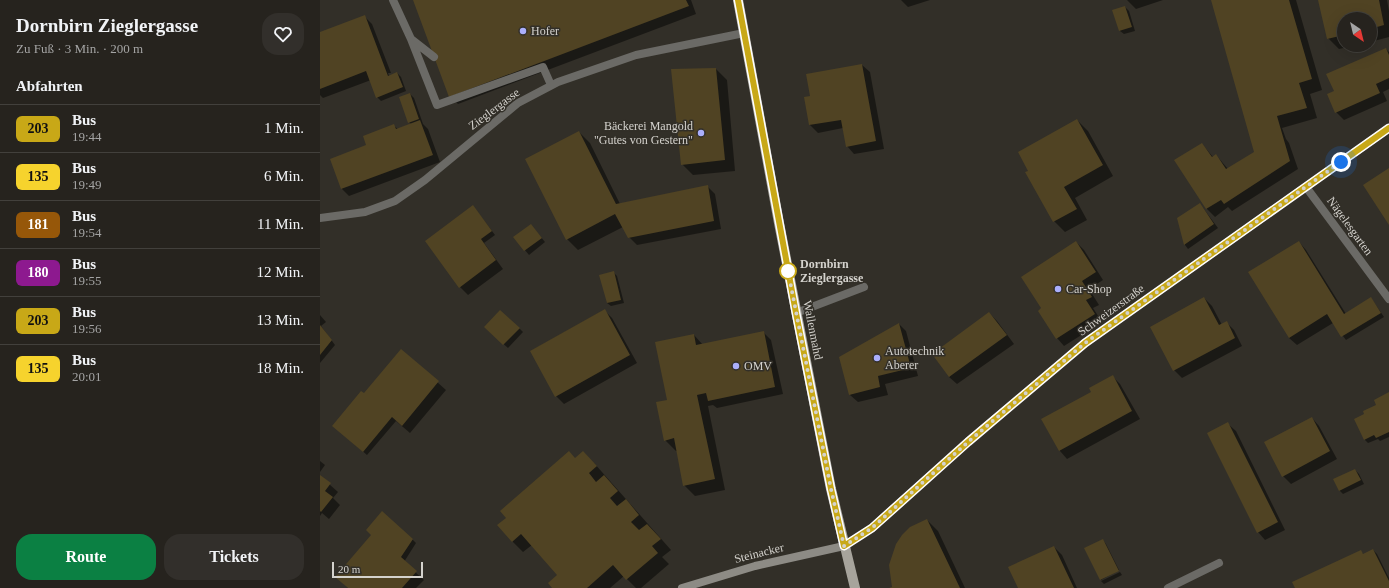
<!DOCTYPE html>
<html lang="de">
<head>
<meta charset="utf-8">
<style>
  :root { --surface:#26231e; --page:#322f2b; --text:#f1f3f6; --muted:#a4a4a4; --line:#42403c; --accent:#0b8043 }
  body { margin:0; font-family:Georgia,serif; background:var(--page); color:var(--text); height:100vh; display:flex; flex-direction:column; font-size:15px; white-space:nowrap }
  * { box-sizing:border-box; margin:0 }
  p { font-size:13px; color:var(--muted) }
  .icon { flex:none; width:22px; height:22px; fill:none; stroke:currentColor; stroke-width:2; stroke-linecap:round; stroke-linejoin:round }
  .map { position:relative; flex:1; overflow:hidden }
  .side { display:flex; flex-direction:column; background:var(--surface); width:320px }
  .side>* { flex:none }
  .badge { padding:0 8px; border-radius:6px; font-size:14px; line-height:26px }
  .needle { width:26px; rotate:145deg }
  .fabs { position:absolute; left:1017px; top:12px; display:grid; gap:8px }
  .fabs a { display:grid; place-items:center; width:40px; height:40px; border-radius:50%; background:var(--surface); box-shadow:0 4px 16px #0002,0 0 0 1px var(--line); font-size:20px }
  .scale { position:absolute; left:12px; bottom:10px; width:91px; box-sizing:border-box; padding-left:4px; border:2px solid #d4d2cd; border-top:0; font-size:11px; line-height:14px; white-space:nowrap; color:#d4d2cd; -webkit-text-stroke:3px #322f28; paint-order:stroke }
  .you { position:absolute; width:20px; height:20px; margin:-10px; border:3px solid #fff; border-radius:50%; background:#1a73e8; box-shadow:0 0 0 6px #1a73e833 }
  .map>.badge { position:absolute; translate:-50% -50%; box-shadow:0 0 0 2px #fff }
  h2 { padding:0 16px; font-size:15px; line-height:36px }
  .round { display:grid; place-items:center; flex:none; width:42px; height:42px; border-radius:16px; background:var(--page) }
  .headline { display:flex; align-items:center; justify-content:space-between; height:68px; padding:0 16px }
  h1 { font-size:19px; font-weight:800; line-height:30px }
  .button { display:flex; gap:8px; margin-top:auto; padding:8px 16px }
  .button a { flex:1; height:46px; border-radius:16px; background:var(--accent); color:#fff; font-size:16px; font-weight:800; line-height:46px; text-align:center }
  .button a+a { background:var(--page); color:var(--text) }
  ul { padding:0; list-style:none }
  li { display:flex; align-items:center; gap:12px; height:48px; padding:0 16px; border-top:1px solid var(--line) }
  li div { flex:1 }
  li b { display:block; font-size:15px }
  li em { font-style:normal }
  li .badge { min-width:44px; font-weight:700; text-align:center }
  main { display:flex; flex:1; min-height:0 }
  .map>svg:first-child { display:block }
  .shadow { fill:#0007 }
  .building { fill:#504323 }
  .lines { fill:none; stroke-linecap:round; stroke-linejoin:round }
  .lane { stroke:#6b6a66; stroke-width:8 }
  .street { stroke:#6b6a66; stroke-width:8 }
  .secondary { stroke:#8d8b85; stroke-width:8 }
  .primary { stroke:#a7a49c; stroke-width:10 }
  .line-casing { stroke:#fff; stroke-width:9 }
  .line { stroke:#c8a817; stroke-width:6 }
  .walk { stroke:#d4d2cd; stroke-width:4; stroke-dasharray:0 7.2 }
  .poi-dot { fill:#abaffb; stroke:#322f28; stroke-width:1.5 }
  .stop-dot { fill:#fff; stroke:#c8a817; stroke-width:2 }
  .labels { text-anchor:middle; stroke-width:3; stroke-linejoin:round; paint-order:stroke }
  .poi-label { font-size:12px; fill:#d4d2cd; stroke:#322f28; text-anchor:start }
  .street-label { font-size:12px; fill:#d4d2cd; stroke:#322f28 }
  .stop-label { font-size:12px; font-weight:bold; fill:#d4d2cd; stroke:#322f28; text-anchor:start }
</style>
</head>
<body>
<main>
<section class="side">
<div class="headline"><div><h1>Dornbirn Zieglergasse</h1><p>Zu Fuß · 3 Min. · 200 m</p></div><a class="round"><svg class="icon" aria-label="heart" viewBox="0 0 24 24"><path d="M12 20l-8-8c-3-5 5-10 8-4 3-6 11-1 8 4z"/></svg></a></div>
<h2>Abfahrten</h2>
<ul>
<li><span class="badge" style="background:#c8a817;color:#111">203</span><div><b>Bus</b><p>19:44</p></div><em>1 Min.</em></li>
<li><span class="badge" style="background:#f6d32d;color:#111">135</span><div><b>Bus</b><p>19:49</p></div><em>6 Min.</em></li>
<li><span class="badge" style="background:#965709;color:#fff">181</span><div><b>Bus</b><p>19:54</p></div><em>11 Min.</em></li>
<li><span class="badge" style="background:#8d198f;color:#fff">180</span><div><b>Bus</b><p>19:55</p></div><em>12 Min.</em></li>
<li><span class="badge" style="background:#c8a817;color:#111">203</span><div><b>Bus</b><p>19:56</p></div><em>13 Min.</em></li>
<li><span class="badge" style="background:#f6d32d;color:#111">135</span><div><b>Bus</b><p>20:01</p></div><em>18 Min.</em></li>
</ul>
<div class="button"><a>Route</a><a>Tickets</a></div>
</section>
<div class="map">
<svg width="1069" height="588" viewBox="0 0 1069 588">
  <rect width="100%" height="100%" fill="#322f28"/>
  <path class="shadow" d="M94 0H371L376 14 138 104 130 96Z
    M581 0H610L588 7Z
    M807 0H843L816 9Z
    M892 0H976L1002 90 990 94 997 118 962 128 966 139 969 143 978 169 912 211 908 207 895 217 887 209 856 160 882 144 893 157 896 155 908 169 936 152Z
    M999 0H1067L1069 11V37L1050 42V19H1024V45H1037L1019 49 1008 38Z
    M805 7 809 11 815 31 804 34 800 31Z
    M45 17 52 24 71 73H68L69 76 77 73 81 77 86 91 61 101 57 97 51 80 3 98 0 95V33Z
    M1066 49 1069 52V89L1063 92 1067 101 1024 120 1016 112 1015 92Z
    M542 65 550 72 564 149 534 154 527 146 523 128 498 133 490 125 485 98 491 96Z
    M396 69 407 80 415 171 373 175 362 164Z
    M90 94 94 98 103 124 108 129 120 162 29 196 21 188 74 126 78 129 91 124 89 122Z
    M757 120 768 131 793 176 755 198 767 220 745 232 734 221Z
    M259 132 270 143 300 204 387 186 395 194 401 229 317 245 309 237 303 227 258 250 247 239Z
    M880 204 898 228 868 249 865 245 858 219Z
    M153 206 175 235 164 243 183 269 148 295 140 287Z
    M211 225 225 242 209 255 195 238Z
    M756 242 764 250 783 280 769 289 779 305 773 308 782 322 744 346 737 338Z
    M979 242 986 250 1026 314 1051 298 1064 317 1026 340 1013 323 977 345 969 338Z
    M293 272 297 276 304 303 291 306 287 303Z
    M884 298 892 306 902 325 906 322 914 330 922 346 862 378 854 370Z
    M284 310 292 318 317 363 244 404 236 396 211 351Z
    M669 313 677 321 694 344 637 384 629 377Z
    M0 315 6 322 1 326 15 345 0 363Z
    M579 324 586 331 598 376 565 384 568 395 538 402 530 395Z
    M199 328 203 332 188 348 169 331Z
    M443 332 451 340 463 394 397 408 393 405 388 406 405 490 375 496 364 485 357 451H356L345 440 348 400 374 335 383 345Z
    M82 351 126 390 90 433 76 421 47 455 17 429 44 395Z
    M792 376 800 384 820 419 747 459 740 451 722 420 773 393Z
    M1069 394V437L1060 441 1058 439 1048 443 1044 439 1059 409Z
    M992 418 999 426 1017 459 971 484 963 476Z
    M908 424 916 431 965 530 945 540 938 532Z
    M256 459 274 463 351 550 342 557 349 564 321 588H316L304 576 290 588H233L238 575 212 545 203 552 192 541Z
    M0 461 5 465 0 472Z
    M1035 470 1039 474 1044 484 1023 494 1019 490Z
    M0 476 18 492 13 498 20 505 9 519 2 513 0 516Z
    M607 520 618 531 645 588H572Z
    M92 539 96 543 84 562 104 580 96 588H28L24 584Z
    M783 540 786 544 799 570 781 580 765 548Z
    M734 547 742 555 757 588H699Z
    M1053 550 1057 554 1069 578V588H976L1040 551 1044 555Z
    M800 572 802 575 784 584 781 581Z"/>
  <path class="building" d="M93 0H366L369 6 129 97Z
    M891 0H969L992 79 979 83 987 108 957 116 970 161 904 204 901 200 886 209 854 160 882 143 892 157 896 154 906 169 934 152Z
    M998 0H1059L1064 25 1050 29V19H1024V35L1007 39Z
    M805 6 812 27 799 31 792 10Z
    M45 15 68 76 77 72 83 87 56 98 46 71 0 89V32Z
    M1066 48 1069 55V78L1056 84 1060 93 1015 113 1007 94 1014 91 1006 74Z
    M542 64 556 141 526 147 521 120 489 125 484 97 490 96 486 74Z
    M396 68 405 160 361 165 351 69Z
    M90 93 99 119 88 123 79 97Z
    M757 119 783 165 744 187 757 209 733 222 705 172 708 171 698 152Z
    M100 120 113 155 21 189 10 159 46 145 43 136 74 124 76 129Z
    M259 131 296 204 388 185 394 221 308 238 295 214 246 240 205 159Z
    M1069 168V225L1043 185Z
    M880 203 894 224 864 245 857 218Z
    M153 205 172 231 161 239 176 260 139 288 105 241Z
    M211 224 222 238 204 251 193 237Z
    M756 241 776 272 762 281 772 297 766 300 775 314 736 339 718 311 721 308 701 277Z
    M979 241 1024 314 1051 297 1061 313 1021 337 1007 314 969 338 928 272Z
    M294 271 301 300 287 303 279 275Z
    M884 297 899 325 907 321 915 338 853 371 830 327Z
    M285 309 310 355 235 397 210 351Z
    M180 310 200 328 183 345 164 327Z
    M669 312 687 335 629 377 612 354Z
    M579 323 591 368 558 376 560 387 529 395 519 357Z
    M0 325 12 340 0 355Z
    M444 331 455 387 388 401 386 393 377 395 395 479 363 486 354 438 344 441 336 402 347 400 335 342 374 334 376 345Z
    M81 349 119 381 82 426 72 417 43 452 12 426 41 391 44 393Z
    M793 375 812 411 739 451 721 419 771 392 769 388Z
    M1069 392V432L1056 438 1054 435 1044 440 1034 419 1044 414 1043 411 1056 405 1054 400Z
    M992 417 1010 451 962 477 944 442Z
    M908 422 958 522 937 533 887 433Z
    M249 451 255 458 263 451 277 466 269 473 276 482 284 475 298 491 290 498 297 506 306 499 319 515 311 522 319 530 327 524 341 539 332 546 338 553 306 580 293 565 267 588H232L228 583 237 575 201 534 192 542 177 525 186 518 180 511Z
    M1035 469 1041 480 1019 491 1013 479Z
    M0 475 11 483 5 491 13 497 1 512 0 511Z
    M62 511 93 539 81 557 97 571 82 588H28L15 577 51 535 46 530Z
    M607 519 640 588H569L572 587 569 565 576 544 582 535 590 527Z
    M783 539 799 571 780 580 764 548Z
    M734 546 754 588H698L688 567Z
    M1053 549 1069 581V588H975L972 582 1041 550 1043 554Z"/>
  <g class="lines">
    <path class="lane" d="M73 0 91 39 114 57
      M91 39 117 105 223 67 231 85
      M476 313 544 287
      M848 588 899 563"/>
    <path class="street" d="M986 187 1069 299
      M0 218 45 212 75 201 105 180 198 103 238 82 316 55 424 33"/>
    <path class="secondary" d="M362 588 435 566 524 546 552 528 647 442 765 343 1069 128"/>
    <path class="primary" d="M418 0 459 223 511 489 535 588"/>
  </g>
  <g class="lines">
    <defs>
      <path id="line" d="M418 0 476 313 511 489 524 546 552 528 648 442 765 343 1069 128"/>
    </defs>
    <use href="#line" class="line-casing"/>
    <use href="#line" class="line"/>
    <path class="walk" d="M468 271 511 489 524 546 552 528 648 442 765 343 1021 162"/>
  </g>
  <g class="poi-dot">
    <circle cx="203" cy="31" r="4"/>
    <circle cx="381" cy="133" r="4"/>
    <circle cx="738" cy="289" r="4"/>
    <circle cx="557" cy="358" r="4"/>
    <circle cx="416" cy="366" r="4"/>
  </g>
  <circle class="stop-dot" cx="468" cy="271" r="8"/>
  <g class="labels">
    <g class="poi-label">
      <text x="211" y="35">Hofer</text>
      <text x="373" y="130" text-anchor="end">Bäckerei Mangold<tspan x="373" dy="14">"Gutes von Gestern"</tspan></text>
      <text x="746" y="293">Car-Shop</text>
      <text x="565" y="355">Autotechnik<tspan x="565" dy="14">Aberer</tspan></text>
      <text x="424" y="370">OMV</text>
    </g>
    <g class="street-label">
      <text transform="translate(174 109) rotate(-37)" y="4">Zieglergasse</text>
      <text transform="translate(1030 226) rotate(54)" y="4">Nägelesgarten</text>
      <text transform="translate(791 310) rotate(-36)" y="4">Schweizerstraße</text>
      <text transform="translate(493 330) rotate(79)" y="4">Wallenmahd</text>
      <text transform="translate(439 553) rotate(-14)" y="4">Steinacker</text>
    </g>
    <g class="stop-label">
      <text x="480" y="268">Dornbirn<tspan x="480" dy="14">Zieglergasse</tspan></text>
    </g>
  </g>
</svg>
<div class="fabs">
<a><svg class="needle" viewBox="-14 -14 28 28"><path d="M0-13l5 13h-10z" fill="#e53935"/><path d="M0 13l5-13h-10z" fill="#a4a4a4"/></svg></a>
</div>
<div class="scale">20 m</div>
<div class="you" style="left:1021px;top:162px"></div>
</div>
</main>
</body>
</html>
